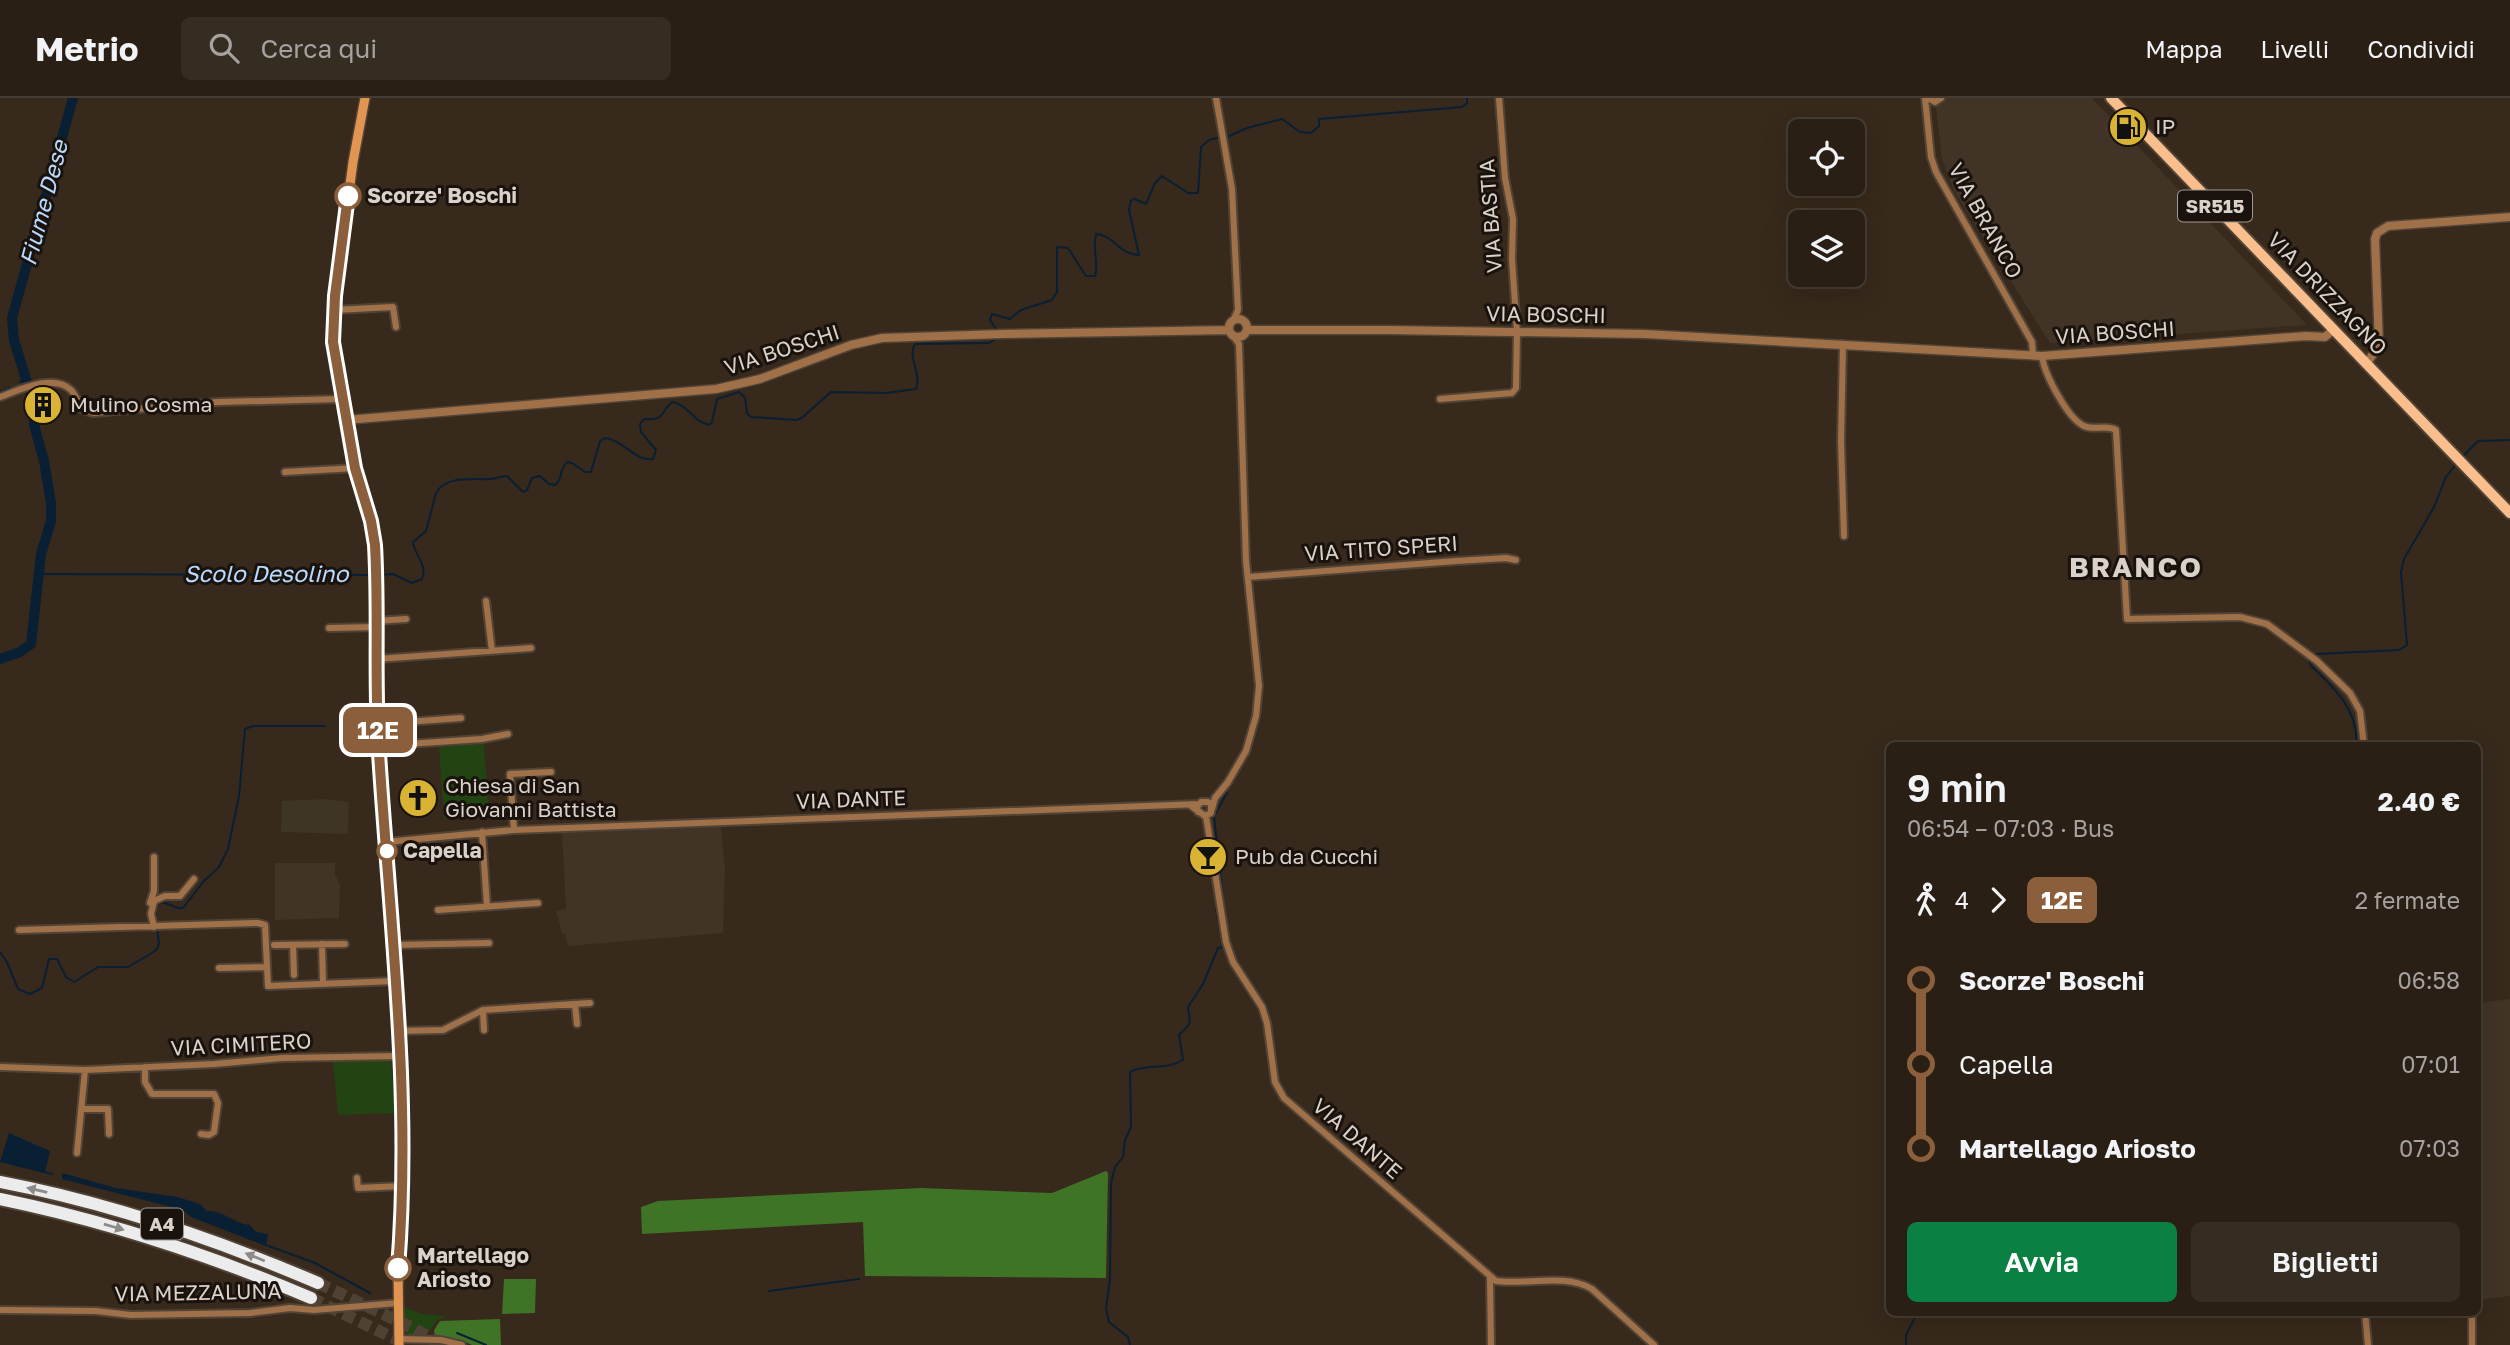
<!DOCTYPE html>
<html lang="it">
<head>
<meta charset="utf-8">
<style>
  :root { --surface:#291f14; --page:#352c22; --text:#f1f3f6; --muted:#a5a2a0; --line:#453d34; --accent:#0b8043 }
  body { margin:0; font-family:"Golos Text",sans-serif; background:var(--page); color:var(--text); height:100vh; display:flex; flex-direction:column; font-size:26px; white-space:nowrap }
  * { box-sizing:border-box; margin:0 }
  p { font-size:23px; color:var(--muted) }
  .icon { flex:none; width:38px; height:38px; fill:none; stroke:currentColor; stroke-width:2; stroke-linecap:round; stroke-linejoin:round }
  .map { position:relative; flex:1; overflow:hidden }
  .side { position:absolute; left:1886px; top:644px; width:595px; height:574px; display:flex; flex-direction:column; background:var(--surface); border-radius:10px; box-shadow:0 7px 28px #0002,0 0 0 2px var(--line) }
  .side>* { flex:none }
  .badge { padding:0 14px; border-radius:10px; font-size:24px; line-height:46px }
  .tools { position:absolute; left:1788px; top:21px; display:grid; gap:14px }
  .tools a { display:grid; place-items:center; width:77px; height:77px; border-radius:10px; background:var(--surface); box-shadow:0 7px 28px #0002,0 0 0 2px var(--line); font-size:35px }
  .map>.badge { position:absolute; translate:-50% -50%; box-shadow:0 0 0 4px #fff }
  .legs { display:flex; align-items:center; gap:10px; height:77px; padding:0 21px; font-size:23px }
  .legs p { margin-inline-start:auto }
  .summary { display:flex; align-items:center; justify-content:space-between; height:119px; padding:0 21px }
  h1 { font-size:38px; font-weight:600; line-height:52px }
  .primary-button { display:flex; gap:14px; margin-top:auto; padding:14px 21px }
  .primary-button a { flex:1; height:80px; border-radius:10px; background:var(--accent); color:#fff; font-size:28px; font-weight:600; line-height:80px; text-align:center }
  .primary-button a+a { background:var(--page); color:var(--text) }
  ul { padding:0 21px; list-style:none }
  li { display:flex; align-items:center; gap:24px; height:84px; font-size:26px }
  li i { display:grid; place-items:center; width:10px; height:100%; margin:0 9px; background:currentColor }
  li i::after { content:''; width:18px; height:18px; margin:-9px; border:5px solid; border-radius:50%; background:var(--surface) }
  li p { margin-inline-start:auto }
  li:first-child i { background:linear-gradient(#0000 50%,currentColor 0) }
  li:last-child i { background:linear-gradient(currentColor 50%,#0000 0) }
  header { display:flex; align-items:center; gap:42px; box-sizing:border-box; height:98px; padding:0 35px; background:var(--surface); border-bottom:2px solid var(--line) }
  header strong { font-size:33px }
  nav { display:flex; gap:38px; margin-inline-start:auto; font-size:24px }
  .search { width:490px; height:63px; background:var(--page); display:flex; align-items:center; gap:18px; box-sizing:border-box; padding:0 24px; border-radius:10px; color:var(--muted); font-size:26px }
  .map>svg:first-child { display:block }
  .industrial { fill:#413426 }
  .education { fill:#3f3525 }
  .green { fill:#224412 }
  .forest { fill:#3f7426 }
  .water { fill:#091f34 }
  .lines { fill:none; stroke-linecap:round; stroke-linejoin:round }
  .stream { stroke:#091f34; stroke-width:2 }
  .river { stroke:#091f34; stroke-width:10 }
  .motorway-tunnel { stroke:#4f4235; stroke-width:12; stroke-dasharray:12 6; stroke-linecap:butt }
  .minor-casing { stroke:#514437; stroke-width:10 }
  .tertiary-casing { stroke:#514437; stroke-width:11 }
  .secondary-casing { stroke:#514437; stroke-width:12 }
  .primary-casing { stroke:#514437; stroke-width:14 }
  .motorway-casing { stroke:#514437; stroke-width:16 }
  .minor { stroke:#a07048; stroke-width:6 }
  .tertiary { stroke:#a07048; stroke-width:8 }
  .secondary { stroke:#e29551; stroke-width:9 }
  .primary { stroke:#fabe8d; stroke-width:10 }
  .motorway { stroke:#ececec; stroke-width:12 }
  .oneway { fill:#8e8a88 }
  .line-1-casing { stroke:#fff; stroke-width:16 }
  .line-1 { stroke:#8b5e3c; stroke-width:10 }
  .stop-1-dot { fill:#fff; stroke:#8b5e3c; stroke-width:3.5 }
  .labels { text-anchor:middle; stroke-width:6; stroke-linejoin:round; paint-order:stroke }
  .shield { fill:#1a130d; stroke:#a09891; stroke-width:2 }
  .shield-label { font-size:19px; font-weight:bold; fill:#dad1c9 }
  .poi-label { font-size:21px; fill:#dad1c9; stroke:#1a130d; text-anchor:start }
  .stop-label { font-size:21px; font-weight:bold; fill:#dad1c9; stroke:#1a130d; text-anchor:start }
  .street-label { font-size:21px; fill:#dad1c9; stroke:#1a130d }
  .water-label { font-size:23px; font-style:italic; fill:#b8dafe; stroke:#1a130d }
  .district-label { font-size:28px; font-weight:bold; letter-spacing:2px; fill:#dad1c9; stroke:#1a130d }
</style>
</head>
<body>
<header>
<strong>Metrio</strong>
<div class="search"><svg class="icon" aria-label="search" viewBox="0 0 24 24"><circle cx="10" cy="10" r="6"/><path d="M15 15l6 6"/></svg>Cerca qui</div>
<nav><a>Mappa</a><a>Livelli</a><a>Condividi</a></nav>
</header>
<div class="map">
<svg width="2510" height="1247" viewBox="0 0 2510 1247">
  <rect width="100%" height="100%" fill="#37291b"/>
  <path class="industrial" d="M1939 0H2092L2307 227 2050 245 1954 93 1942 61 1936 10Z
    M721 729 725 771 723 835 568 848 565 836 562 835 556 813 566 811 562 735Z
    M275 765H335V776L340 787 339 820 275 822Z
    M2510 901V1198L2478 1202V905Z"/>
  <path class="education" d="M323 701 349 704 348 736 281 734 282 703Z"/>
  <path class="green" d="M484 646 489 718 444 721 439 649Z
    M391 962 395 1015 338 1017 333 964Z
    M401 1208 422 1216 448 1218 437 1222 425 1239 408 1237 401 1229Z"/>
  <path class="forest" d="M1106 1073 1108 1075 1106 1180 865 1178 863 1124 642 1136 641 1109 658 1103 921 1090 1052 1095Z
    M504 1181H536L535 1215 502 1216Z
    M500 1221 501 1247H472L461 1242 435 1238 434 1232 440 1223Z"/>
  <path class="water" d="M9 1035 50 1053 45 1074 0 1064Z
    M62 1075 116 1090 177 1099 200 1106 207 1113C223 1112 235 1126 250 1127L256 1134 268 1136 266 1148 191 1119 183 1112 62 1081Z"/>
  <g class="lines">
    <path class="stream" d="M1227 39 1247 30 1282 21 1300 34 1311 35 1319 28V21L1462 9 1467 5V0
      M996 231 990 222 992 216 1010 221 1021 212 1052 202 1057 194V149L1068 150 1086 178H1095C1099 166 1092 152 1096 136 1114 137 1119 157 1139 157L1129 112 1131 102 1135 101 1146 106 1155 85 1162 78 1188 95H1198L1201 49 1209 42 1221 39
      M20 284 25 278
      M0 294 10 290
      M26 311 34 327
      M2462 359 2478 343 2510 342
      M39 476 373 477
      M379 477 393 476 412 485 422 481C428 466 414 457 413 444L426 433 436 395C446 377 473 382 490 381 496 381 501 378 507 378L523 394 527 392 532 380 540 378 549 386 555 387C563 382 559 371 567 364L572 365 585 374H591L600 343 605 340C624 342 635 364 653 361L656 352 641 334 640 326 644 321C666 323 659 315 672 304 689 307 693 324 709 327L712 324 717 301 739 294 745 300 747 315 751 319 797 322 803 319 831 294 886 295 916 291C922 276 907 259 915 246L989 245 997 240
      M2356 648C2360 614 2334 589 2311 568L2309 563 2316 556 2399 552 2407 547 2401 474 2404 461 2434 409 2446 379 2456 366
      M1224 810 1214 718 1227 695
      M156 825V811L159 805C168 802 173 812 183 810L203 784 219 769 228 751 239 698 245 631 253 628H325
      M0 854 7 864 18 891 30 896 42 890 49 861H57L66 879 74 884 98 869H128L152 855 157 851 159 845 157 831
      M12 1066 52 1076
      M266 1147 315 1165 370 1195
      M769 1193 859 1181
      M1930 1214 1940 1217 1951 1214
      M457 1235 486 1247
      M1130 1247 1128 1239 1109 1224 1106 1211 1110 1181 1111 1085 1115 1069 1123 1059 1125 1042 1131 1029 1130 974C1146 965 1165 973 1183 962L1179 937C1193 924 1190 926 1188 909L1203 886 1218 850 1223 849 1216 811
      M1906 1247V1237L1918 1214"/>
    <path class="river" d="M0 561 20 554 31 546 41 456 51 423V405L44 363 34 327V307L14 242 12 220 73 0"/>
    <path class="motorway-tunnel" d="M318 1185 415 1231 442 1247
      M311 1200 408 1247"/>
    <defs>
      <path id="minor" d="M1216 0 1232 91 1238 212 1234 221
        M1925 0 1931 59 1936 74 2032 244 2033 257
        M1928 0 1935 4 1941 0
        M334 212 393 209 396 229
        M1843 246 1841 343 1844 438
        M2042 258C2044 275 2067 320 2084 328 2095 333 2105 326 2116 332L2127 521 2240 519 2267 526 2317 563 2350 595 2360 613 2364 648
        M0 299C19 292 54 275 71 292 77 298 78 306 83 312L93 315 218 304 342 301
        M1440 301 1512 295 1516 290 1517 234 1512 161 1513 121 1505 80 1499 0
        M285 374 355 370
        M1248 479 1456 463 1506 460 1516 462
        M486 503 492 553
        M376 523 406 521
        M329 530 376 529
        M377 561 531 550
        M378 626 461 620
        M378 648 482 641 508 636
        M1190 707 1205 718 1211 715V706L1208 704H1201L1197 709 1198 714
        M1212 711 1215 700 1228 684 1246 653 1256 618 1259 588 1246 463 1239 246 1234 239
        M1206 718 1226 844 1233 864 1262 909 1267 925 1275 984 1284 1000 1496 1183C1527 1187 1565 1175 1592 1191L1654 1247
        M514 732 510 676 551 674
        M482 734 487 808
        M386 744 514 732 1199 706
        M150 805 154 793V759
        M438 812 538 805
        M154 829 151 816 154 803 165 798H180L194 781
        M19 832 258 825 265 827 268 888 396 883
        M322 846 323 885
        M274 847 345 846
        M293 847 294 877
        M394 847 489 845
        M219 870 267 869
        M575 906 577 926
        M483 912 484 932
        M398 933 443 932 483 912 590 905
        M0 969 85 972 214 966 282 960 399 958
        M145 969V984L152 996H214L218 1005 214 1034 209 1037 201 1036
        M81 1011H108L109 1036
        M77 1055 85 972
        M357 1080 358 1090 403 1088
        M1490 1179 1491 1247
        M0 1212 96 1213 131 1217 250 1215 290 1210 314 1212 397 1205
        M2365 1214 2368 1247
        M399 1241 441 1242 462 1247
        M2472 1247V1214"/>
      <path id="tertiary" d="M1229 230a9 9 0 1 1 18 0a9 9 0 1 1-18 0Z
        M1248 232H1391L1645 236 2042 258 2306 238 2325 239 2334 231
        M2367 265 2379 247 2375 141 2377 135 2388 128 2510 119
        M346 322 716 291 760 281 851 247 882 240 1002 236 1229 232"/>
      <path id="secondary" d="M365 0 353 64 335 198 333 244 355 370 371 423 375 447 378 648 391 803 401 989 403 1094 398 1170 399 1247"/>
      <path id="primary" d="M2111 0 2510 415"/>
      <path id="motorway" d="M0 1084C110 1105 215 1141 318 1185
        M0 1101C107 1123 210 1157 311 1200"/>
    </defs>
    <use href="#minor" class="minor-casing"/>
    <use href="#tertiary" class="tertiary-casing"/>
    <use href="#secondary" class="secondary-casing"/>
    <use href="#primary" class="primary-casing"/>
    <use href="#motorway" class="motorway-casing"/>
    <use href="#minor" class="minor"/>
    <use href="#tertiary" class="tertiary"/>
    <use href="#secondary" class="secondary"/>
    <use href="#primary" class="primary"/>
    <use href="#motorway" class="motorway"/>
  </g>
  <defs><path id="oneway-solid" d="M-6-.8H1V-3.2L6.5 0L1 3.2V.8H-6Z" transform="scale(1.75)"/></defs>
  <g class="oneway">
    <use href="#oneway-solid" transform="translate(37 1092) rotate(-167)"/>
    <use href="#oneway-solid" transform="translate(114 1129) rotate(16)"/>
    <use href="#oneway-solid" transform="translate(255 1159) rotate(-158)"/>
  </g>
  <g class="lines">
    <defs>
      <path id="line-1" d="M348 98 335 198 333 244 355 370 371 423 375 447C379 516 374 586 379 655 390 826 412 998 398 1170"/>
    </defs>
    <use href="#line-1" class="line-1-casing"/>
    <use href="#line-1" class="line-1"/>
  </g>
  <defs>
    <symbol id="fuel-disc" viewBox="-11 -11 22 22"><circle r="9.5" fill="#d9b334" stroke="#1a130d"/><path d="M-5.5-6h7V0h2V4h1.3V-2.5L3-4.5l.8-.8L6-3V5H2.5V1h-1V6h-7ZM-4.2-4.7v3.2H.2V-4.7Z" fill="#111"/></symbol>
    <symbol id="building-disc" viewBox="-11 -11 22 22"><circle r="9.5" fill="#d9b334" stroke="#1a130d"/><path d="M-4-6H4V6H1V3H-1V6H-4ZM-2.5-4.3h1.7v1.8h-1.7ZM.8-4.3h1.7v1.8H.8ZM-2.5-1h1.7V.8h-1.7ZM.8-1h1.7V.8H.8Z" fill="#111"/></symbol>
    <symbol id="church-disc" viewBox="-11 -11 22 22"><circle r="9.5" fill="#d9b334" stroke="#1a130d"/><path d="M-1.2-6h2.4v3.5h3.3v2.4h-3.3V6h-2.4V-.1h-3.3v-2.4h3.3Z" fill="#111"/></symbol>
    <symbol id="bar-disc" viewBox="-11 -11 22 22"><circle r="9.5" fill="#d9b334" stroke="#1a130d"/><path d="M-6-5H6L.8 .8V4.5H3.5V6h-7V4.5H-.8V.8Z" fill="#111"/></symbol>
  </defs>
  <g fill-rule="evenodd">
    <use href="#fuel-disc" x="2106" y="7" width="44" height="44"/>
    <use href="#building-disc" x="21" y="285" width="44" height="44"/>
    <use href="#church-disc" x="396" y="678" width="44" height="44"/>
    <use href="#bar-disc" x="1186" y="737" width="44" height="44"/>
  </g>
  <g class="stop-1-dot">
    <circle cx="348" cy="98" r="12"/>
    <circle cx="387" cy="753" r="9"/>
    <circle cx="398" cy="1170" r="12"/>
  </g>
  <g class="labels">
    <g class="shield">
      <rect x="2178" y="92.5" width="74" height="31" rx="5"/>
      <rect x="141" y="1110.5" width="42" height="31" rx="5"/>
    </g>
    <g class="shield-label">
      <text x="2215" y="115">SR515</text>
      <text x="162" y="1133">A4</text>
    </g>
    <g class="poi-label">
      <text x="2155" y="36">IP</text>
      <text x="70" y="314">Mulino Cosma</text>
      <text x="445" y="695">Chiesa di San<tspan x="445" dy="24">Giovanni Battista</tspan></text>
      <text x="1235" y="766">Pub da Cucchi</text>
    </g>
    <g class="stop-label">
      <text x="367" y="105">Scorze' Boschi</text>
      <text x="403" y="760">Capella</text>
      <text x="417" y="1165">Martellago<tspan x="417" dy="24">Ariosto</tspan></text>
    </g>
    <g class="street-label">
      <text transform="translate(1491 118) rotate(-94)" y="7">VIA BASTIA</text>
      <text transform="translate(1985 123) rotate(61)" y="7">VIA BRANCO</text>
      <text transform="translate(2327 196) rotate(46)" y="7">VIA DRIZZAGNO</text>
      <text transform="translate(1546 217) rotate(1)" y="7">VIA BOSCHI</text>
      <text transform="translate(2115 235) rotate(-4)" y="7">VIA BOSCHI</text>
      <text transform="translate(782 252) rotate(-18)" y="7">VIA BOSCHI</text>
      <text transform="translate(1381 451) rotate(-4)" y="7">VIA TITO SPERI</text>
      <text transform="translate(851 702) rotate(-2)" y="7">VIA DANTE</text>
      <text transform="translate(241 947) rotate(-3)" y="7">VIA CIMITERO</text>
      <text transform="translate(1357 1041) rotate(41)" y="7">VIA DANTE</text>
      <text transform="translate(198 1195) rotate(-1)" y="7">VIA MEZZALUNA</text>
    </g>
    <g class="water-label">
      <text transform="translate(44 105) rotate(-75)" y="8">Fiume Dese</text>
      <text x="266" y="484">Scolo Desolino</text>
    </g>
    <g class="district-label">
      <text x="2136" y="479">BRANCO</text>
    </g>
  </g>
</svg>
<div class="tools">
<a><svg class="icon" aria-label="locate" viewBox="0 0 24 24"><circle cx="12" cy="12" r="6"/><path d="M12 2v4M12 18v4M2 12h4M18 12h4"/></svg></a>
<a><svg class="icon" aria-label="layers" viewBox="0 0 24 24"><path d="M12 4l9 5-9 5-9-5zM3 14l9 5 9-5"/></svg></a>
</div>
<b class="badge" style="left:378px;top:632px;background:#8b5e3c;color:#fff">12E</b>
<section class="side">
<div class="summary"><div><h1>9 min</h1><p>06:54 – 07:03 · Bus</p></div><b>2.40 €</b></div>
<div class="legs"><svg class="icon" aria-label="walk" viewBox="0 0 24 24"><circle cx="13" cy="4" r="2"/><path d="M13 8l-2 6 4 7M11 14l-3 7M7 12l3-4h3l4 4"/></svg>4<svg class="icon" aria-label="forward" viewBox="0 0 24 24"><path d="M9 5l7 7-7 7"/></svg><b class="badge" style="background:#8b5e3c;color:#fff">12E</b><p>2 fermate</p></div>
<ul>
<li><i style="color:#8b5e3c"></i><b>Scorze' Boschi</b><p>06:58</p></li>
<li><i style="color:#8b5e3c"></i><span>Capella</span><p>07:01</p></li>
<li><i style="color:#8b5e3c"></i><b>Martellago Ariosto</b><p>07:03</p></li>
</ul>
<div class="primary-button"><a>Avvia</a><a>Biglietti</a></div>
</section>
</div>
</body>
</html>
